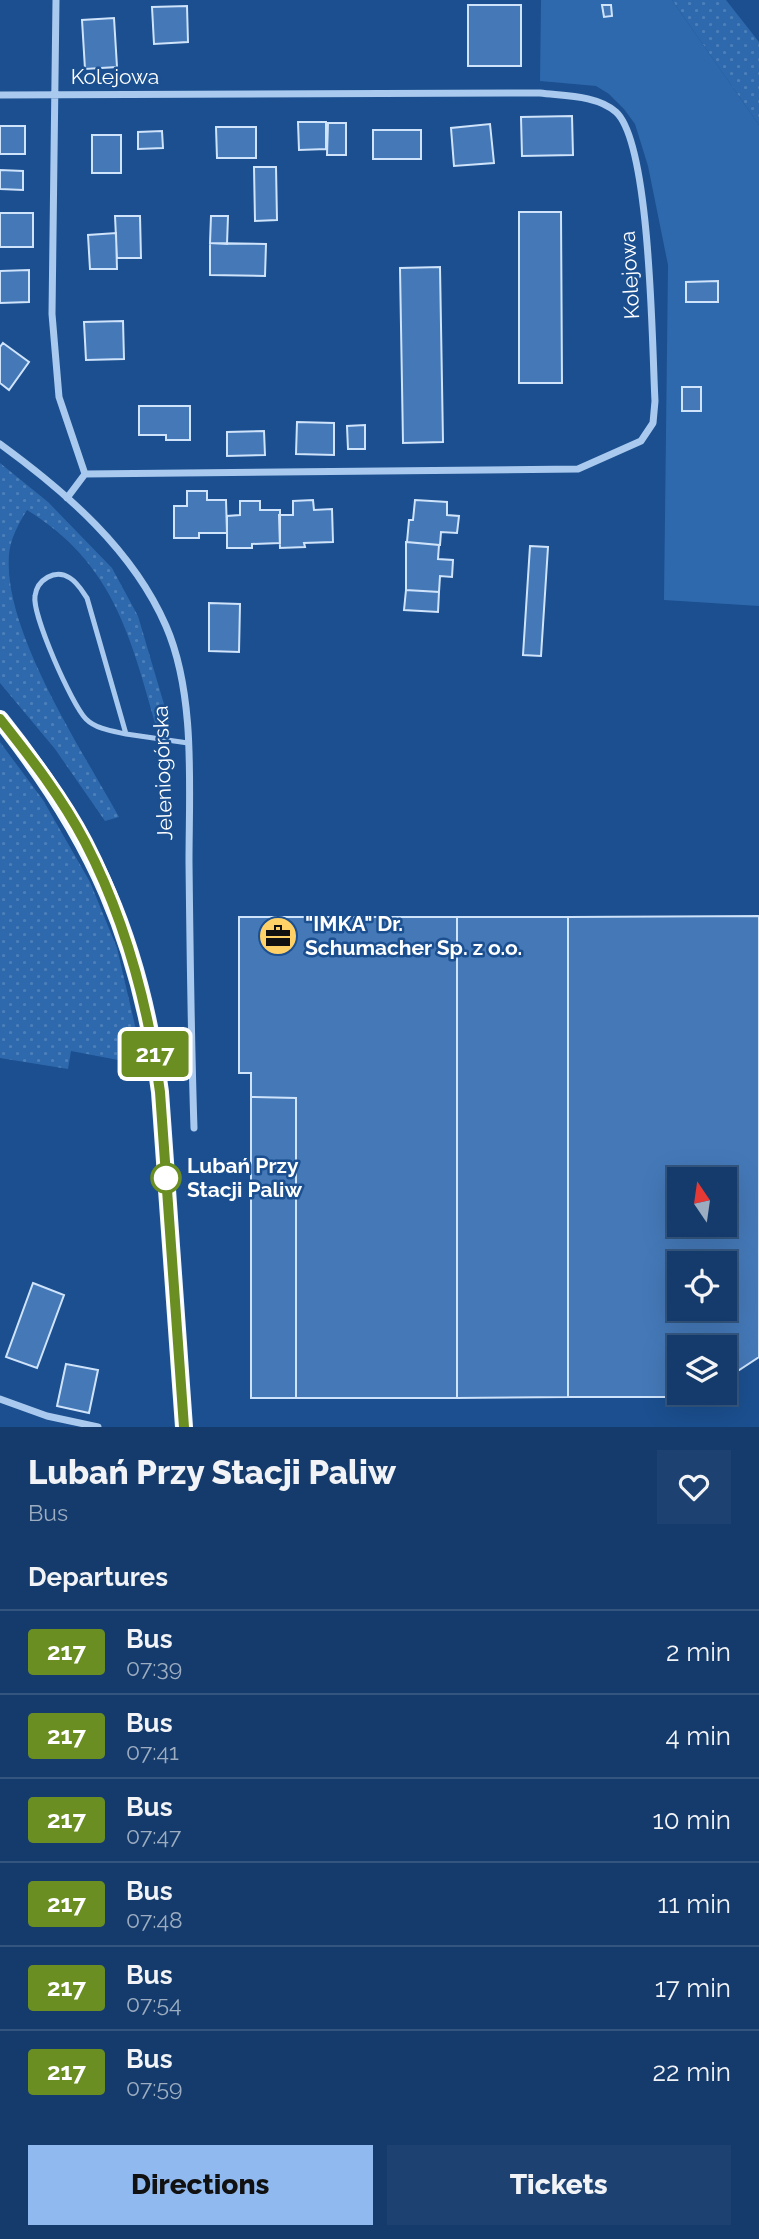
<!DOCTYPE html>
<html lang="en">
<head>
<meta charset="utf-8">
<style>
  :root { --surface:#143b6b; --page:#1d4271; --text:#f1f3f6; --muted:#9dadc1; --line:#33557e; --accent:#90b9f0 }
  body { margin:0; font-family:Raleway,sans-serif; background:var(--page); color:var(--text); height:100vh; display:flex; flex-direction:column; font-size:26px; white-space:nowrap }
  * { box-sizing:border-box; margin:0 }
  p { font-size:23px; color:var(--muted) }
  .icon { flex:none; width:38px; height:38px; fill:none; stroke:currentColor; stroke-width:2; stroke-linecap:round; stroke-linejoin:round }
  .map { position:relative; height:1427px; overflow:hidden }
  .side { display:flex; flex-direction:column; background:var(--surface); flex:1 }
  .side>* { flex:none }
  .badge { padding:0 14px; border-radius:5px; font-size:24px; line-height:46px }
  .needle { width:46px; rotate:347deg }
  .fabs { position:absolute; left:667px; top:1167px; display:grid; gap:14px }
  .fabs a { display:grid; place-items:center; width:70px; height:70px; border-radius:0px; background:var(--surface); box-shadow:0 7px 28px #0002,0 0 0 2px var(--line); font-size:35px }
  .map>.badge { position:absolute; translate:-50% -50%; box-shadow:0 0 0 4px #fff }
  h2 { padding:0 28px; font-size:26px; line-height:63px }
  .round { display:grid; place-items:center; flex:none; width:74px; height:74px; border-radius:0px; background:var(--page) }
  .head { display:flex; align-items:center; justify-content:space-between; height:119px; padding:0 28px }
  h1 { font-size:33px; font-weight:800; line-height:52px }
  .action { display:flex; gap:14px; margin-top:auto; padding:14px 28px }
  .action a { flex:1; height:80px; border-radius:0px; background:var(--accent); color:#111; font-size:28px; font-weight:800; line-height:80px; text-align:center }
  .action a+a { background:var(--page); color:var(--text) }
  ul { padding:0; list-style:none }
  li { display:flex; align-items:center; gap:21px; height:84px; padding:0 28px; border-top:2px solid var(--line) }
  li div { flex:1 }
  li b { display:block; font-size:26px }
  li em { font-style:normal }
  li .badge { min-width:77px; font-weight:700; text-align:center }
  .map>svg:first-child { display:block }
  .grass { fill:url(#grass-dots) }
  .garden { fill:#2e69ad }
  .building { fill:#4478b7; stroke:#cfe3fa; stroke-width:2; fill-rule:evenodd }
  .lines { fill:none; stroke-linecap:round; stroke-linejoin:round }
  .lane { stroke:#a9c9ee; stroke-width:5 }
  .street { stroke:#a9c9ee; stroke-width:7 }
  .primary { stroke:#f0f6ff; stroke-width:18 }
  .line-casing { stroke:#fff; stroke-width:16 }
  .line { stroke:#6b8e23; stroke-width:10 }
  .stop-dot { fill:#fff; stroke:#6b8e23; stroke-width:3.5 }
  .labels { text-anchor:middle; stroke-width:5; stroke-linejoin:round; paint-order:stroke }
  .street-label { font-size:21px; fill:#fff; stroke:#1b4f8f }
  .poi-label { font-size:21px; font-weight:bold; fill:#fff; stroke:#1b4f8f; text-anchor:start }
  .stop-label { font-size:21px; font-weight:bold; fill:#fff; stroke:#1b4f8f; text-anchor:start }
</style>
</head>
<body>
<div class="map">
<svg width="759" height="1427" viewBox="0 0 759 1427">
  <defs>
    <pattern id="grass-dots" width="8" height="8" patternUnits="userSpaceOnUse" patternTransform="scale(1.75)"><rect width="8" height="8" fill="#2e69ad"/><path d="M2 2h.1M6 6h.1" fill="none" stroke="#4d80b9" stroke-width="1.8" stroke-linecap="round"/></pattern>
  </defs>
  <rect width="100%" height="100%" fill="#1b4f8f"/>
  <path class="grass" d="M672 0H726L759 42V125Z
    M0 463 48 502 112 568 138 616 171 728 156 726C130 635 113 563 27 510 19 523 10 539 9 555 3 631 82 750 119 817L105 821 55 749 0 683Z
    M0 742 43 800 90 882 117 948 143 1060 139 1064 71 1051 68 1069 0 1058Z"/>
  <path class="garden" d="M541 0H672L759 125V606L664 600 668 265 648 166 635 124 624 109 609 94 596 86 540 81Z"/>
  <path class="building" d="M468 5H521V66H468Z
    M602 5H611L612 16 604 17Z
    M187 6 188 42 154 44 152 7Z
    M114 18 117 67 85 69 82 20Z
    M572 116 573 155 522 156 521 117Z
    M298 122H326V149L299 150Z
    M328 123H346V155H327Z
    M490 124 494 163 454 166 451 128Z
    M0 126H25V154H0Z
    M216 127H256V158H217Z
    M373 130H421V159H373Z
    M162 131 163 148 138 149V132Z
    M92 135H121V173H92Z
    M254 167H276L277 220 255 221Z
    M0 170 23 171V190L0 189Z
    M519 212H561L562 383H519Z
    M0 213H33V247H0Z
    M115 216H140L141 258H117Z
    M211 216H228L227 244 210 243Z
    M116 233 117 269H90L88 235Z
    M210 243 266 244 265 276 210 275Z
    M440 267 443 442 403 443 400 268Z
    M29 270V302L0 303V271Z
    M718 281V302H686V282Z
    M123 321 124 359 86 360 84 322Z
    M3 343 29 362 9 390 0 383V347Z
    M682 387H701V411H682Z
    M139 406H190V440H166V435H139Z
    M297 422 334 423V455L296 454Z
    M365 425V449H348L347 426Z
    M264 431 265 455 227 456V432Z
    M187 491H207V500H226L227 533H199V538H174V506H187Z
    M313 500 314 510 332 509 333 542 304 543 305 547 280 548 279 515H293V501Z
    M415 500 447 502V515L459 516 457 533 441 532 440 545 407 542 409 520H413Z
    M240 501H260V510H280V543L252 544V548H227V516L240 515Z
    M406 542 439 545 438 559 453 560 452 577 440 576 439 592 406 590Z
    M530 546 548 547 541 656 523 655Z
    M406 590 439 592 438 612 404 610Z
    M209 603 240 604 239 652 209 651Z
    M759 916V1357L724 1380V1348H679V1393H705L699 1397H568V917ZM679 1180H724V1225H679ZM679 1264H724V1309H679Z
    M239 917H457V1398H296V1098L251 1097V1073H239Z
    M457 917H568V1397L457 1398Z
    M251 1097 296 1098V1398H251Z
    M33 1283 64 1295 37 1368 6 1357Z
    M66 1364 98 1370 89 1413 57 1406Z"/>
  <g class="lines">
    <path class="lane" d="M126 734C112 731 96 729 86 719 72 705 32 615 35 596 37 580 55 568 70 578 78 583 82 591 87 598L126 734 188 743"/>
    <path class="street" d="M56 0 52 314 59 397 85 474 67 498
      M0 95 540 93C564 96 597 95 616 112 651 144 652 348 655 401L653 423 641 441 578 469 85 474
      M0 444C66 492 133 550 166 626 196 695 189 788 189 862 190 951 191 1039 194 1128
      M0 1399 47 1416 98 1427"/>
    <path class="primary" d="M0 719C94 837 140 941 160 1092L184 1427"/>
  </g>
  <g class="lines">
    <defs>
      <path id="line" d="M0 719C31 758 62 798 85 842 126 921 148 1005 160 1092L184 1427"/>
    </defs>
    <use href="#line" class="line-casing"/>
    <use href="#line" class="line"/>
  </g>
  <defs>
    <symbol id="office-disc" viewBox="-11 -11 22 22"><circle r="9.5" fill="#ffd166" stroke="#1b4f8f"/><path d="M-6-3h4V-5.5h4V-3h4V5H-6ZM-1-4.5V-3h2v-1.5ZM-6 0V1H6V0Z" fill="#111"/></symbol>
  </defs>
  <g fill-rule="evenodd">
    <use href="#office-disc" x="256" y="914" width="44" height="44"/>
  </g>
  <circle class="stop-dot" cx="166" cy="1178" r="14"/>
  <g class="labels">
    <g class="street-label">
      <text x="115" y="84">Kolejowa</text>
      <text transform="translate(630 275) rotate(-93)" y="7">Kolejowa</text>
      <text transform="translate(163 773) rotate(-92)" y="7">Jeleniogórska</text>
    </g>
    <g class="poi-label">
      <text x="305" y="931">"IMKA" Dr.<tspan x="305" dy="24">Schumacher Sp. z o.o.</tspan></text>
    </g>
    <g class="stop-label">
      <text x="187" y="1173">Lubań Przy<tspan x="187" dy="24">Stacji Paliw</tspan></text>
    </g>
  </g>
</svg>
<div class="fabs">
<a><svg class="needle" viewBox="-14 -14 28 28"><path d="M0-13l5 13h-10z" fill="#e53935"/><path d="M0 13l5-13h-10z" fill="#9dadc1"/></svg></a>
<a><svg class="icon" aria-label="locate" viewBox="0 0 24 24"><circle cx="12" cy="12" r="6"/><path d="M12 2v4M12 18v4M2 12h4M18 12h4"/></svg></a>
<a><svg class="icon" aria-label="layers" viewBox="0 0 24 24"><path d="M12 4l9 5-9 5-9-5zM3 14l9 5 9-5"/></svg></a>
</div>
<b class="badge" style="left:155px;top:1054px;background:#6b8e23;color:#fff">217</b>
</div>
<section class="side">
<div class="head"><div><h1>Lubań Przy Stacji Paliw</h1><p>Bus</p></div><a class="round"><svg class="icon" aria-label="heart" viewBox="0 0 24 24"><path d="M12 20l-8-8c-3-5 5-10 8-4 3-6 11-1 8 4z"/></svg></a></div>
<h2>Departures</h2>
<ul>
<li><span class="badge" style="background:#6b8e23;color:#fff">217</span><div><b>Bus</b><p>07:39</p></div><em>2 min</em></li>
<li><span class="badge" style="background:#6b8e23;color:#fff">217</span><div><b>Bus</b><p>07:41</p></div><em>4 min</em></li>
<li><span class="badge" style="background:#6b8e23;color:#fff">217</span><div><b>Bus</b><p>07:47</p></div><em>10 min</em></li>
<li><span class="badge" style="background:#6b8e23;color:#fff">217</span><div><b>Bus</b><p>07:48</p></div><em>11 min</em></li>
<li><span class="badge" style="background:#6b8e23;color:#fff">217</span><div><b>Bus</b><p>07:54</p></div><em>17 min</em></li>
<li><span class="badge" style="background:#6b8e23;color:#fff">217</span><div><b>Bus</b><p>07:59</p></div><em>22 min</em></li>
</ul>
<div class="action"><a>Directions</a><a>Tickets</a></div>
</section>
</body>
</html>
